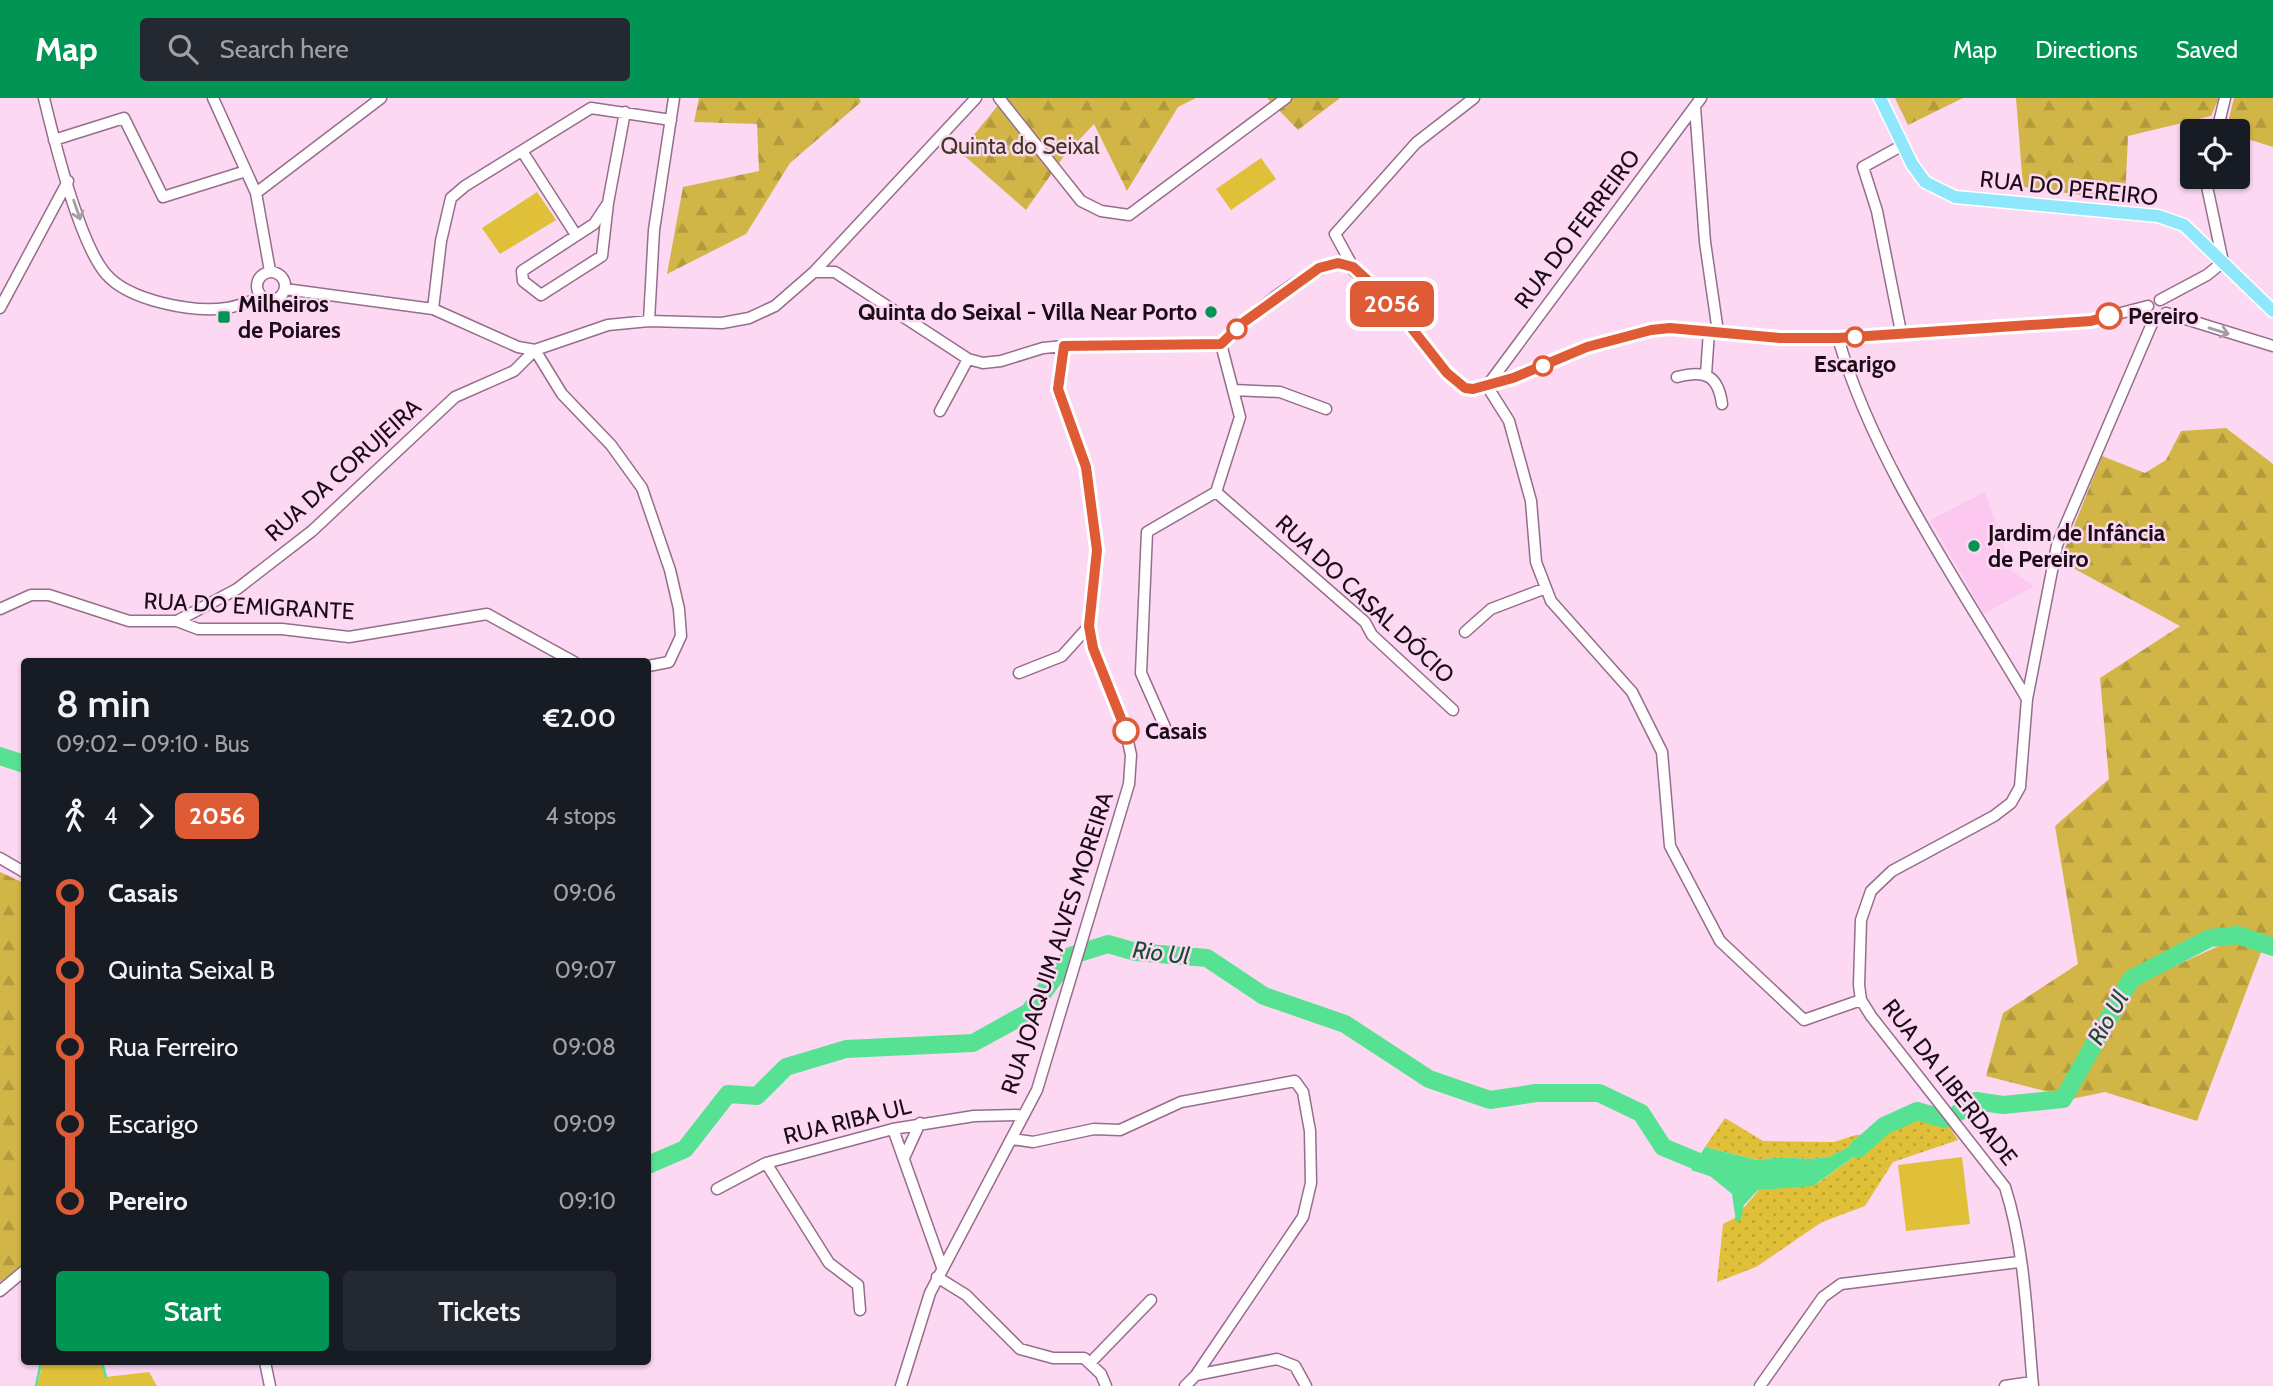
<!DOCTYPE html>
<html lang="en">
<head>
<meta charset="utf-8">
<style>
  :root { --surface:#171b24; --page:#242831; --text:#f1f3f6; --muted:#9ea1a6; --accent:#029455 }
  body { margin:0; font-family:Cabin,sans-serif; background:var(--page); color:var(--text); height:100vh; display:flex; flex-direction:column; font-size:26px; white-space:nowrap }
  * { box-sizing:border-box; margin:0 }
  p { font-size:23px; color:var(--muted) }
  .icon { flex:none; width:38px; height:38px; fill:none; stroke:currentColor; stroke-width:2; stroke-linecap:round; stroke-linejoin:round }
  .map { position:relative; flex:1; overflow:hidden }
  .side { position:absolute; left:21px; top:560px; width:630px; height:707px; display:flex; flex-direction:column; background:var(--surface); border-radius:7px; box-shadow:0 2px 5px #0004 }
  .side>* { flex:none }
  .badge { padding:0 14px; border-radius:10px; font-size:24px; line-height:46px }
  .buttons { position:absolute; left:2180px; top:21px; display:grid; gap:14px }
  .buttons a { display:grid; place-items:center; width:70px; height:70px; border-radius:7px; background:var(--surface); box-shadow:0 2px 5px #0004; font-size:35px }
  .map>.badge { position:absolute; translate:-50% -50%; box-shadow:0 0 0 4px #fff }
  .legs { display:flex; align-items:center; gap:10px; height:77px; padding:0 35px; font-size:23px }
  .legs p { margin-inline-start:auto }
  .head { display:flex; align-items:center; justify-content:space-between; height:119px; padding:0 35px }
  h1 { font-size:38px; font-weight:600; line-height:52px }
  .button { display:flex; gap:14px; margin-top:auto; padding:14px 35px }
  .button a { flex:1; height:80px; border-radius:7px; background:var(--accent); color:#fff; font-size:28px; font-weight:600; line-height:80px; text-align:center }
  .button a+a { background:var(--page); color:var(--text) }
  ul { padding:0 35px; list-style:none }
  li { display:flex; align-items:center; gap:24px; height:77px; font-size:26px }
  li i { display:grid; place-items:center; width:10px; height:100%; margin:0 9px; background:currentColor }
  li i::after { content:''; width:18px; height:18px; margin:-9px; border:5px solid; border-radius:50%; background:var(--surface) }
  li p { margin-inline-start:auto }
  li:first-child i { background:linear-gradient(#0000 50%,currentColor 0) }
  li:last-child i { background:linear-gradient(currentColor 50%,#0000 0) }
  header { display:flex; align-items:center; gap:42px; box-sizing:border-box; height:98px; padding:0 35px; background:var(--accent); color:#fff }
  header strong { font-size:33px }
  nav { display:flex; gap:38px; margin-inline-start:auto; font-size:24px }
  .search { width:490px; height:63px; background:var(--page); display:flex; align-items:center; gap:18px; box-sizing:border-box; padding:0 24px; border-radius:7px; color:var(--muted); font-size:26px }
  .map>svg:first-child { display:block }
  .built { fill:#fcc8ef }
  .green { fill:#e0c039 }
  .forest { fill:url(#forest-firs) }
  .park { fill:url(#park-dots) }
  .water { fill:#57e293 }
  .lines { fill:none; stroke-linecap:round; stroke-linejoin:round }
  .stream { stroke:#57e293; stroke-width:2.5 }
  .river { stroke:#57e293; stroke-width:18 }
  .minor-casing { stroke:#966d8c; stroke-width:13 }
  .major-casing { stroke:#fff; stroke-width:15 }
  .minor { stroke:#fff; stroke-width:10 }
  .major { stroke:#8ee7fa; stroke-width:12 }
  .oneway { stroke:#a49ea3 }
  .line-1-casing { stroke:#fff; stroke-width:16 }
  .line-1 { stroke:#df5b35; stroke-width:10 }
  .poi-dot { fill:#029455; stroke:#fcd8f3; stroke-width:2.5 }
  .stop-1-dot { fill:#fff; stroke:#df5b35; stroke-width:3.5 }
  .labels { text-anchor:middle; stroke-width:5; stroke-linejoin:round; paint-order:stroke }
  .park-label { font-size:23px; fill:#3e3820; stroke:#fcd8f3 }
  .street-label { font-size:23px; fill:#1b0c18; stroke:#fcd8f3 }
  .poi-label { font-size:23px; font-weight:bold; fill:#1b0c18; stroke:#fcd8f3; text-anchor:start }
  .stop-label { font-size:23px; font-weight:bold; fill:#1b0c18; stroke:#fcd8f3; text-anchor:start }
  .water-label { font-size:24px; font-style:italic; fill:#174e2f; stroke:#fcd8f3 }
</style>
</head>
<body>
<header>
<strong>Map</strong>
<div class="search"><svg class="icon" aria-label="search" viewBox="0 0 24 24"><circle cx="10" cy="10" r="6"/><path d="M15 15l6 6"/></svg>Search here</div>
<nav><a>Map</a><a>Directions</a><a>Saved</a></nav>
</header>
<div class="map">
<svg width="2273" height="1288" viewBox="0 0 2273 1288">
  <defs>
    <pattern id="forest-firs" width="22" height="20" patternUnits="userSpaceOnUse" patternTransform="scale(1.75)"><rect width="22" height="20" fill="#d1b647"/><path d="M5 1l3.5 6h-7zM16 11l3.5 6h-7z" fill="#b39b3d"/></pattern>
    <pattern id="park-dots" width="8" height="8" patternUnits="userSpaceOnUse" patternTransform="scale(1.75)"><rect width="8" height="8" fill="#e0c039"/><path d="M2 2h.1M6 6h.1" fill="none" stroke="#c0a432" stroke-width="1.8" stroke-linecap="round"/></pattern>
  </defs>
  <rect width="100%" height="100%" fill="#fcd8f3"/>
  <path class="built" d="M1985 394 2012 473 2034 488 1984 516 1930 422Z"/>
  <path class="green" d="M1261 60 1276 81 1231 112 1216 91Z
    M537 94 556 122 500 156 482 130Z
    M1962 1059 1970 1126 1906 1133 1898 1067Z
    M43 1264H102L106 1279 149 1274 157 1288H37Z"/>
  <path class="forest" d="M699 0H859L861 4 790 65 746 136 667 176 683 89 759 73 757 26 694 24Z
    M1004 0H1196L1178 9 1127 93 1094 26 1064 58 1026 112 960 54Z
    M1267 0H1340L1298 32Z
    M1895 0H1963L1908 27Z
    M2016 0H2219L2211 18 2128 38 2125 103 2023 89Z
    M2234 0H2273V49L2238 38V33H2226Z
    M2226 330 2273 366V842L2238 832 2210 835 2128 875 2057 996 1986 978 2003 915 2078 866 2055 728 2109 681 2100 580 2180 528 2060 463 2102 358 2145 375 2166 362 2181 333Z
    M0 774 24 785V1167L0 1184Z
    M2234 841 2263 849 2197 1023 2105 994 2067 1002 2136 886Z"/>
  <path class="park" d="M1917 1013 1945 1021 1958 1042 1893 1064 1865 1108 1822 1124 1756 1169 1717 1184 1723 1126 1735 1120 1759 1092 1818 1085 1865 1051 1872 1037 1829 1059 1808 1061 1781 1059 1757 1062 1705 1049 1725 1020 1763 1043 1834 1044 1856 1037 1874 1036 1884 1028Z"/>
  <path class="water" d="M1874 1036 1865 1051 1813 1088 1758 1092 1744 1107 1741 1121 1736 1124 1732 1096 1710 1078 1691 1072 1705 1049 1757 1062 1781 1059 1808 1061 1829 1059Z"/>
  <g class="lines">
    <path class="stream" d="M102 1264 106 1279
      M36 1288 41 1264"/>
    <path class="river" d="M0 658 24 666
      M1959 1014 1976 1003 2003 1007 2063 1001 2131 881 2210 840 2238 837 2273 849
      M1858 1051 1884 1028 1917 1013 1945 1021
      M648 1067 685 1051 728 996 757 998 786 969 846 951 973 945 1029 914 1070 858 1108 846 1136 854 1207 860 1264 898 1345 926 1429 981 1490 1002 1536 995H1599L1641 1015 1663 1049 1716 1071"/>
    <defs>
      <path id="minor" d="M44 0C54 42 79 145 106 176 129 203 194 215 227 210 239 208 251 203 263 199
        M213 0 256 95 270 173
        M999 0 1081 103 1101 113 1129 117 1286 0
        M1701 0 1487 288 1509 323 1531 403 1536 464 1551 503 1632 594 1662 654 1670 748 1720 843 1804 922 1861 902
        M1695 9 1705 144 1718 234
        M2217 33 2225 0
        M54 42 124 20 163 99 246 73
        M522 53 576 137
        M256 95 381 0
        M608 105 602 158 541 197 523 183 522 173 594 126 608 105 625 14
        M1353 169 1335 136 1416 45 1474 0
        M257 188a14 14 0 1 1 28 0a14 14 0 1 1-28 0Z
        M814 174H835L968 261 983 265 1001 263 1043 250 1064 248 1221 246C1246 221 1311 163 1346 166L1391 204 1448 275 1465 290 1473 291 1513 280 1587 249 1651 232 1670 230 1780 240H1838L2090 223 2148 208
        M285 191 433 211 518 249 535 252 608 227 649 223 722 225 749 220 775 208 814 174 976 0
        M2160 202 2207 177 2223 164 2205 79
        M0 210 68 83
        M433 211 441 143 451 100 465 88 591 10 671 22
        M2166 215 2273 248
        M649 223 654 132 674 0
        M1901 234 1877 113 1863 69 1903 47
        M1838 240C1875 367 1960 487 2027 601
        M535 252 562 296 611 347 642 390 670 472 679 511 681 538 669 564 648 568
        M1706 277 1709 233
        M1677 279C1704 272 1718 276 1722 306
        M1233 292 1280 294 1326 311
        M940 313 968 261
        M1216 394 1365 524 1372 537 1453 612
        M0 511 31 497H49L129 523H177L198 531H282L349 539 487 516 574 564
        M177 523 237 491 312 433 455 299 514 273 535 252
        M1465 534 1491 511 1546 490
        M1019 575 1062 558 1089 528
        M1168 636 1141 575 1147 434 1216 394 1240 319 1221 246
        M0 760 24 774
        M893 1031 942 1169
        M1012 1041 1033 1044 1094 1031 1120 1032 1181 1004 1295 983 1303 994 1310 1033 1311 1085 1303 1119 1196 1277
        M904 1060 920 1025
        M766 1065 829 1165 858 1187 860 1212
        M717 1091 766 1065 893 1031 974 1018 1024 1017
        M937 1179 966 1197 1020 1251 1053 1260H1084L1101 1276 1106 1288
        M0 1193 24 1173
        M265 1264 270 1288
        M1091 1264 1151 1202
        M901 1288 930 1195 1037 992 1129 686 1131 657 1125 630 1093 550 1089 528 1097 452 1086 369 1058 291 1064 248
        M1185 1288 1196 1277 1277 1261 1295 1268 1306 1288
        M1760 1288 1823 1199 1841 1186 2019 1164
        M2005 1288 2032 1284
        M2033 1288C2027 1223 2025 1151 2005 1089L1871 918 1861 902 1859 887 1861 822 1871 793 1892 773 1994 718 2011 705 2020 689 2027 601 2057 447 2154 221"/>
      <path id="major" d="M1880 0 1912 66 1925 84 1955 99 2158 118 2184 127 2273 213"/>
    </defs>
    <use href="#minor" class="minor-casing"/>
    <use href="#major" class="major-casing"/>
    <use href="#minor" class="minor"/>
    <use href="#major" class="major"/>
  </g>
  <defs><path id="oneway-shaft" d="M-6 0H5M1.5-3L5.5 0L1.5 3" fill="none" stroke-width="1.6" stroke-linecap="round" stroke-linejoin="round" transform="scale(1.75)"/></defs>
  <g class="oneway">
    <use href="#oneway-shaft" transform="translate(77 112) rotate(71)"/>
    <use href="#oneway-shaft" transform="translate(2219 233) rotate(17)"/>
  </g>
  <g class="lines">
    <defs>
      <path id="line-1" d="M1126 633 1093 550 1089 528 1097 452 1086 369 1058 291 1064 248 1221 246 1244 224 1319 170 1338 165 1353 169 1391 204 1447 275 1465 290 1473 291 1513 280 1587 249 1651 232 1670 230 1780 240H1838L2091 223 2109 218"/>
    </defs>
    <use href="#line-1" class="line-1-casing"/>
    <use href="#line-1" class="line-1"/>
  </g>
  <g class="poi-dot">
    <circle cx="1211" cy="214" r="7"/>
    <rect x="217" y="212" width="14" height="14" rx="3.5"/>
    <circle cx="1974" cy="448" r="7"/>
  </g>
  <g class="stop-1-dot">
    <circle cx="2109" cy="218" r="12"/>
    <circle cx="1237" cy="231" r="9"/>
    <circle cx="1855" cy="239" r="9"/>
    <circle cx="1543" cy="268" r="9"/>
    <circle cx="1126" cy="633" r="12"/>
  </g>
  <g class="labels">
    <g class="park-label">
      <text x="1020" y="56">Quinta do Seixal</text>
    </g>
    <g class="street-label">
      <text transform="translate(2069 90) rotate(6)" y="8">RUA DO PEREIRO</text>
      <text transform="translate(1577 131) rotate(-53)" y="8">RUA DO FERREIRO</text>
      <text transform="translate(343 372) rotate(-42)" y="8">RUA DA CORUJEIRA</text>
      <text transform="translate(1365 501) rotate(43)" y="8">RUA DO CASAL DÓCIO</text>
      <text transform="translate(249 508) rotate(3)" y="8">RUA DO EMIGRANTE</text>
      <text transform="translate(1057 845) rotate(-72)" y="8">RUA JOAQUIM ALVES MOREIRA</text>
      <text transform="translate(1950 984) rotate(52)" y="8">RUA DA LIBERDADE</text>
      <text transform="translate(847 1023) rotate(-14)" y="8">RUA RIBA UL</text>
    </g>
    <g class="poi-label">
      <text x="238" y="214">Milheiros<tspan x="238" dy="26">de Poiares</tspan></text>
      <text x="1197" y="222" text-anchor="end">Quinta do Seixal - Villa Near Porto</text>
      <text x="1988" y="443">Jardim de Infância<tspan x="1988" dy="26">de Pereiro</tspan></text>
    </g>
    <g class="stop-label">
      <text x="2128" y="226">Pereiro</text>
      <text x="1855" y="274" text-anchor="middle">Escarigo</text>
      <text x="1145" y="641">Casais</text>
    </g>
    <g class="water-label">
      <text transform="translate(1161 855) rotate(7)" y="8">Rio Ul</text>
      <text transform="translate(2108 920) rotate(-60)" y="8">Rio Ul</text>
    </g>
  </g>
</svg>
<div class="buttons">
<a><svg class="icon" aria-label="locate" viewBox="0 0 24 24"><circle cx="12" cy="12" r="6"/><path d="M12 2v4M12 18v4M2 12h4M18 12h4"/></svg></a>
</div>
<b class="badge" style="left:1392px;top:206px;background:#df5b35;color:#fff">2056</b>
<section class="side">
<div class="head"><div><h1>8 min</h1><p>09:02 – 09:10 · Bus</p></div><b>€2.00</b></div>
<div class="legs"><svg class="icon" aria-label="walk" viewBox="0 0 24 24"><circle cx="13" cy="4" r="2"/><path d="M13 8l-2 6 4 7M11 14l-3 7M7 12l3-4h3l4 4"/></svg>4<svg class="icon" aria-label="forward" viewBox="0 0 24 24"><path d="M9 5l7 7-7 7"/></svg><b class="badge" style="background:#df5b35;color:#fff">2056</b><p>4 stops</p></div>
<ul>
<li><i style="color:#df5b35"></i><b>Casais</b><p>09:06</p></li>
<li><i style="color:#df5b35"></i><span>Quinta Seixal B</span><p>09:07</p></li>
<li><i style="color:#df5b35"></i><span>Rua Ferreiro</span><p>09:08</p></li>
<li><i style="color:#df5b35"></i><span>Escarigo</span><p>09:09</p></li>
<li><i style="color:#df5b35"></i><b>Pereiro</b><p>09:10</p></li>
</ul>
<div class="button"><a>Start</a><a>Tickets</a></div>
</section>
</div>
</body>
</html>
